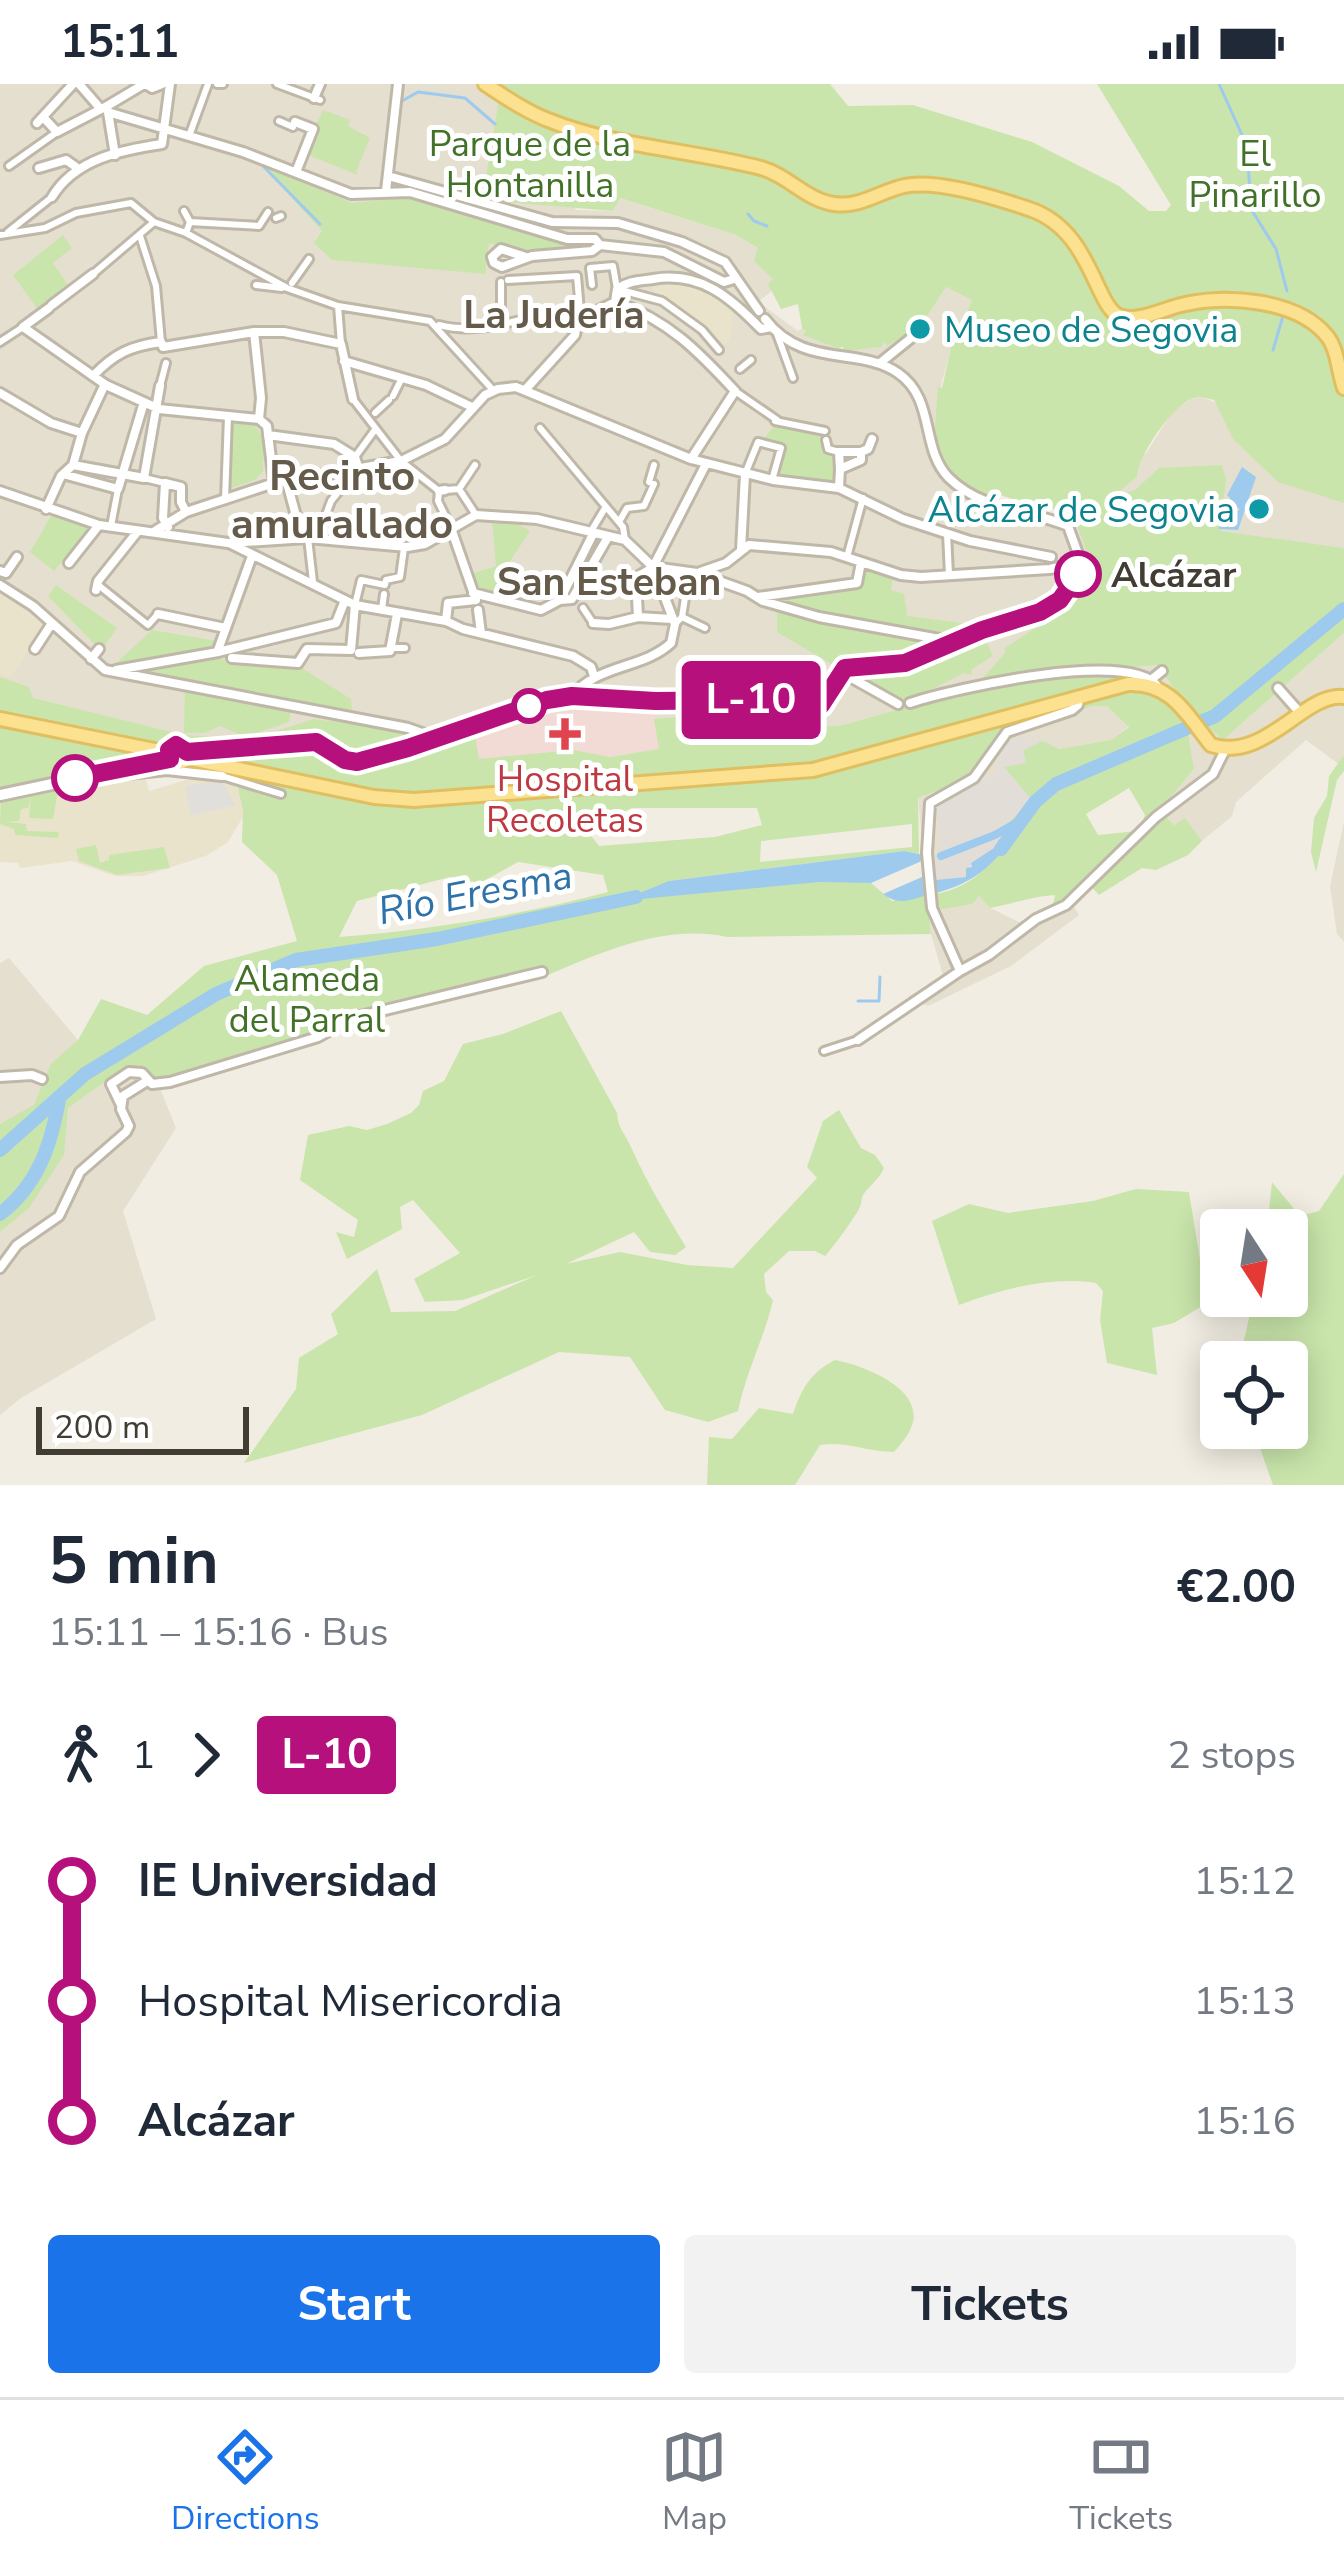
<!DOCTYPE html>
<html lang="en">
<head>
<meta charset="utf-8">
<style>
  :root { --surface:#fff; --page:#f2f2f3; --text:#1f2937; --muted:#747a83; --line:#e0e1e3; --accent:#1a73e8 }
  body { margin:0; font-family:"Nunito Sans",sans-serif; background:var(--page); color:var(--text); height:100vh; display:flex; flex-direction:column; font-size:45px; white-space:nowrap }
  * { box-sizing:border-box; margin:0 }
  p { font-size:39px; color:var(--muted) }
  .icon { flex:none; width:66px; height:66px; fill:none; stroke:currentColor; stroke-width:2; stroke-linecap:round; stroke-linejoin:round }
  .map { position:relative; height:1401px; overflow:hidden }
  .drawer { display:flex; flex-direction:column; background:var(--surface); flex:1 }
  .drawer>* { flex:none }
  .badge { padding:0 24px; border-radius:9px; font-size:42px; line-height:78px }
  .needle { width:78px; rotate:168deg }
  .controls { position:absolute; left:1200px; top:1125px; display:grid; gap:24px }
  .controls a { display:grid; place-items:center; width:108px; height:108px; border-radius:12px; background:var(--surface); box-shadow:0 6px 30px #0003; font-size:60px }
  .scale { position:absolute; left:36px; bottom:30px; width:213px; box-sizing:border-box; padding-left:12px; border:6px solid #423d33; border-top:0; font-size:33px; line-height:42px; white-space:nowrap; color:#423d33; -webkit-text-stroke:9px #fff; paint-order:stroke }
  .map>.badge { position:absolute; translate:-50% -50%; box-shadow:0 0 0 6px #fff }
  .legs { display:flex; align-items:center; gap:18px; height:132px; padding:0 48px; font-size:39px }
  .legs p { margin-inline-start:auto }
  .summary { display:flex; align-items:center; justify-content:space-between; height:204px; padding:0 48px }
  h1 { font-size:66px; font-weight:700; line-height:90px }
  .cta { display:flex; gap:24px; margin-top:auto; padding:24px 48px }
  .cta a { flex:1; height:138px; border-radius:12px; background:var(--accent); color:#fff; font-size:48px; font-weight:700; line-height:138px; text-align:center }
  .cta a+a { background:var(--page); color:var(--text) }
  ul { padding:0 48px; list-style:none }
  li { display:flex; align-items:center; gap:42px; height:120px; font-size:45px }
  li i { display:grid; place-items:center; width:18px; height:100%; margin:0 15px; background:currentColor }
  li i::after { content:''; width:30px; height:30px; margin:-15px; border:9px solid; border-radius:50%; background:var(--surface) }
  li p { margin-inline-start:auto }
  li:first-child i { background:linear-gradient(#0000 50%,currentColor 0) }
  li:last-child i { background:linear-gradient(currentColor 50%,#0000 0) }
  .status { display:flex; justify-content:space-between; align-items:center; height:84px; padding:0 60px; background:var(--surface); direction:ltr }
  .status svg { height:33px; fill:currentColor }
  .dock { display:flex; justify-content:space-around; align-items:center; height:168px; border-top:3px solid var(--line); background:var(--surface); font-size:33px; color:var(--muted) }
  .dock a { display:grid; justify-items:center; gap:6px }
  .dock .active { color:var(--accent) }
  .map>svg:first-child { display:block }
  .residential { fill:#e5dfd0 }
  .industrial { fill:#e2ded7 }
  .education { fill:#eae3cc }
  .medical { fill:#f2dad5 }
  .green { fill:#c9e5ab; fill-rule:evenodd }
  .parking { fill:#e1dfdb }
  .water { fill:#9ecaee }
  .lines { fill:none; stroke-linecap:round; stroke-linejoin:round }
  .stream { stroke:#9ecaee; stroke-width:3 }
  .canal { stroke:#9ecaee; stroke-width:8 }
  .river { stroke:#9ecaee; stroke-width:14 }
  .pedestrian-casing { stroke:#bfb8a8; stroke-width:12 }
  .minor-casing { stroke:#bfb8a8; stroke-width:14 }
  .tertiary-casing { stroke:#bfb8a8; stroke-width:16 }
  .primary-casing { stroke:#e0bf61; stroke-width:18 }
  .pedestrian { stroke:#fff; stroke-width:6 }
  .minor { stroke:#fff; stroke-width:8 }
  .tertiary { stroke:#fff; stroke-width:10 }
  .primary { stroke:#fce190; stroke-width:12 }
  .line-1-casing { stroke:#fff; stroke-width:27 }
  .line-1 { stroke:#b6107d; stroke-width:18 }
  .culture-dot { fill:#0f9aa8; stroke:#fff; stroke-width:4.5 }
  .stop-1-dot { fill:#fff; stroke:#b6107d; stroke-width:6 }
  .health-dot { fill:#e0444e; stroke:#fff; stroke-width:4.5 }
  .labels { text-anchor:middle; stroke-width:10; stroke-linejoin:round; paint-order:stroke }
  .park-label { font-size:36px; fill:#417228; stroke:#fff }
  .culture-label { font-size:36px; fill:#0d838f; stroke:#fff; text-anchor:start }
  .stop-label { font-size:36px; font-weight:bold; fill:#423d33; stroke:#fff; text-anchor:start }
  .health-label { font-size:36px; fill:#be3a42; stroke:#fff }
  .neighbourhood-label { font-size:39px; font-weight:bold; fill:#655b4a; stroke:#fff }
  .water-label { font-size:39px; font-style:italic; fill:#2f72aa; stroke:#fff }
  .quarter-label { font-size:42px; font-weight:bold; fill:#655b4a; stroke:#fff }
</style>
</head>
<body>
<div class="status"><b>15:11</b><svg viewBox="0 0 49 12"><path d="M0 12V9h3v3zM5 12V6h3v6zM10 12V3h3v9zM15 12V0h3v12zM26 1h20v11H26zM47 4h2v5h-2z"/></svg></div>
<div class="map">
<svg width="1344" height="1401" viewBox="0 0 1344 1401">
  <rect width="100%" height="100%" fill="#f1ede2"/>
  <path class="residential" d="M0 0H500L576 126 613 127 619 114 736 151 758 164 773 195V206L759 217 761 220 798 247 802 244 806 247 804 250 838 265 886 258 888 261 923 237 946 203 972 216 951 265 942 297 937 332 940 357 948 384 995 414 993 417 1018 424 1025 421V426L1053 434 1075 431 1147 368 1172 328 1191 315 1203 313 1344 379V464L1233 450 1157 581 1195 633 1223 656 1344 549V684L1306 656 1236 718 1232 732 1202 757 1185 735 1174 741 1160 725 1194 685 1129 642 1111 656 1059 665 934 798 937 826 979 812 990 824 1021 839 1053 825 1073 821 1079 831 1011 882 928 922 908 913 943 892 931 850 918 714 967 696 974 604 843 641 524 684 149 649 0 646Z
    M1344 738V858L1337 850 1330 802Z
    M9 874 78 956 103 978 151 982 176 1044 123 1127 156 1235 21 1314 0 1331V879Z"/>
  <path class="industrial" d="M1023 652 1050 659 1076 694 997 757 1000 763 972 779 967 793 934 797 931 769 941 768 936 717 998 688 1001 661Z"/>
  <path class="education" d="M669 195 695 199 733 223 730 256 719 264 707 248 653 207 654 198Z
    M0 501 48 535 11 593 0 592Z
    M144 689 149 707 186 696H232L249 723 228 758 206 772 143 792H115L72 777 20 784 18 779 0 778V715L96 701Z"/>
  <path class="medical" d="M579 615 653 622 659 665 605 673 568 667 478 675 474 645 546 620Z"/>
  <path class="green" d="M485 0H830L848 22 913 21 1032 58 1119 102 1149 127H1166L1171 121 1097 0H1344V419L1278 398 1233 355 1214 316C1207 314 1202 312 1194 314 1173 320 1137 373 1137 393L1112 413 1135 406 1159 384 1222 381 1226 395 1220 447 1344 464V549L1223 656 1195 633 1157 581 1120 584 1129 602 1174 618 1186 639 1194 685 1160 726 1174 741 1185 734 1202 757 1188 771 1156 786 1142 784 1099 811 1088 799 1065 819 1053 821 1055 811C1033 812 1013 820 990 824L979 812 972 820 936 826 935 810C971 804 989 783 1009 755L1000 763 997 757 1005 750 1003 744 1032 716 1004 683 1026 679 1023 667 1042 657 1059 665 1111 656 1129 643 1107 622H1092L1002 651 967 696 918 714 919 770 904 767 669 797 858 796 871 799 892 817 927 811 931 850 727 853C664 840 605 867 548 891L541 888 352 934 339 944 156 1000 142 989 120 987 68 1024 64 1071 29 1124 0 1148V1040L34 1021 51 980 78 956 101 915 147 931 204 882 297 857 277 791 242 758 243 726 235 691 192 665 166 666 0 707V593L29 603 33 614 184 651 251 655 314 635 390 645 431 657 474 645 479 675 573 666 610 673 659 665 654 635 743 629 746 650 843 641 974 604 1005 569V564L1037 543 1033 534 1099 502 1071 424 1043 425 994 409 989 415 951 393 946 380H942L935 344 938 303 942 304 951 264 972 216 946 203 923 238 918 237V242L887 262 885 258 881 263 844 267 843 262 839 265 803 251 806 247 802 244 798 220 781 225 768 200 773 195 754 177 758 164 736 151 620 114 613 127 482 116 500 10ZM1129 704 1145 731 1138 747 1098 751 1086 730ZM632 724H757L762 741 715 753 599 762 586 745ZM912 740V763L760 778 761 757ZM518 778 603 791 608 808C521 831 429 846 339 853L357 817 450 793 480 799Z
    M323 26 350 36 348 42 370 54 356 88 358 91 303 69Z
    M262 81 352 119 406 114 580 160 528 168 489 159 485 190 332 176 314 159 322 147Z
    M63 151 72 164 53 179 69 203 39 227 13 191Z
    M232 337 255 341 264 356 263 387 255 396 228 405Z
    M776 339 823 349 825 367 837 370 836 400 775 391 782 362 762 357Z
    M54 427 94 440 54 487 30 468Z
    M492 435 511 436 530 447 506 483 509 486 496 511 477 506 474 489 496 482Z
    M856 479 893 491 891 506 904 510 907 532 984 542 956 556 813 530 770 515 852 505Z
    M56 501 117 544 101 567 48 512Z
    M777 528 937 561 910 571 835 582 777 548Z
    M152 546 217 557V562L113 582Z
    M983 551 993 572 972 585 971 591 964 589 910 616 908 611 906 616H898L849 588 902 584Z
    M212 573 264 582 302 584 351 615 352 628 125 587Z
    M185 607 291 625 289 638 245 653 220 642 205 649H184Z
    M1344 671V687L1337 696 1316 788 1311 768 1314 734 1327 712 1329 692Z
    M58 707 53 735 29 734 31 712 28 724 21 725 19 737 6 738 26 740 27 747 59 748 58 754 15 751 14 745 0 740 1 716Z
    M96 761 100 779 109 776V771L164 763 170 784 117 791 79 777 76 765Z
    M561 927 617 1029C618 1045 625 1049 631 1063 647 1099 666 1130 686 1163L675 1171 650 1168 634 1148 566 1180 620 1168 687 1181 733 1184 817 1094 807 1083 823 1037 839 1026 861 1064 875 1071 884 1084C879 1095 873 1098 866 1107 859 1115 864 1115 859 1125 853 1136 834 1162 825 1172L815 1167H789L764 1190 766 1208 773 1216C764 1255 746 1288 738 1327L708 1338 665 1326 630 1273 559 1268 422 1331 244 1379 296 1305 299 1274 338 1250 331 1230 377 1185 391 1228 455 1227 537 1191 463 1216 425 1218 414 1195 460 1169 413 1116 400 1123 402 1145 347 1175 336 1148 354 1153 358 1136 300 1096 308 1051 349 1042 367 1046 387 1040 411 1029 419 1021 423 1007 444 997 463 960 503 950Z
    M1344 1090V1401H1273L1253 1344H1287V1278H1239L1254 1212H1287V1146H1267L1272 1098 1300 1132 1319 1127Z
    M1136 1105 1189 1108 1207 1219 1174 1239 1152 1244 1157 1291 1107 1279 1100 1236 1103 1207 1096 1199C1049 1192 1003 1205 959 1221L932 1137 969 1120 1008 1129 1093 1117Z
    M835 1276C862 1281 928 1305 911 1344 908 1352 900 1361 894 1368 868 1368 846 1357 820 1361L795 1401H707L709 1353 732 1355 759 1324 793 1330C802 1304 810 1289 835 1276Z"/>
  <path class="parking" d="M588 451 612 456 604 471 608 475 594 505 583 507V527L551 519Z
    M222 697 236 721 191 732 185 702Z"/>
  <path class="water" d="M1242 383 1256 393 1238 446 1219 445 1220 428 1240 426 1227 411Z
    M1014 751C991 786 968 802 928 811 910 815 900 823 883 810L922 793 926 797 966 793V784L972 783 971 779Z
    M904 767 923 771 924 776 871 799 819 798 620 817 669 797Z"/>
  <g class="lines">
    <path class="stream" d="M1219 0 1247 62 1251 125 1276 165 1287 207
      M402 17 418 8 465 14 495 40
      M262 81 320 140
      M748 130 754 137 767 142
      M0 263 23 247
      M1273 266 1283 232
      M858 917H879L880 893"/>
    <path class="canal" d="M941 772 995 751 1025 734"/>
    <path class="river" d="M1001 765 1035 718 1056 700 1215 632 1344 525
      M0 1066 85 990 216 910 296 876 437 855 636 813
      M0 1130C38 1101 51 1061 59 1016"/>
    <defs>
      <path id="pedestrian" d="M217 0H223
        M277 0 320 16
        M279 37 293 43 295 38
        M189 52 208 0
        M9 82 57 48
        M184 127 190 138
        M276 134 281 132
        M8 148 52 113
        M186 149 190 138 259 142 268 128
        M0 151 45 144 76 129 131 119 154 138 186 149 287 204 338 222 430 237 493 306
        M140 152 156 202 161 258
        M93 190 154 138
        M501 198V237
        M292 199 309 175
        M256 201 282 204
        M592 201 590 184 613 182 617 205 662 217 702 246 719 266
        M338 222 341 260
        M439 241C490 254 531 226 580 227L577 192 508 196
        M777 250 793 294
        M0 258 23 243
        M740 285 751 276
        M160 302 166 279
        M735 307 777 336
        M393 312 402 294
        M353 315 401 377 439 407 438 417 451 444
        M375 329 389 316
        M775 337 825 347
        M540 344 623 443 625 456
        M826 356 828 365 839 368
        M355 373 374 347
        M745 390 758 358 781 364 772 396
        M144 394 165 399
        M459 405 476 431
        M445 406 459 405 475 381
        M225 416 228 332
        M619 438 627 424 644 422 654 400 649 398 654 381
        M111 442 118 405
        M590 449 605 424
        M947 449 949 491
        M308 454 313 498
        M317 455 331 417 356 386
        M847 473 863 414
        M97 500 148 541 158 530
        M355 521 361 496 385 501 386 496 400 493 404 464
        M583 524 593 539
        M382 525 384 510
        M682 533 705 544
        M675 540 682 533 687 501
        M391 564H405
        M222 692 281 710
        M824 967 858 956"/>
      <path id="minor" d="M79 0 99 23
        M146 0 152 4 162 0
        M314 14 320 0
        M111 29 243 68 351 110 410 108 567 155H595L600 161
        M43 33 57 48 107 22
        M295 38 313 45 296 88
        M37 39 73 0
        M115 71 107 22 144 0
        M39 84 66 76 76 83
        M388 92 552 138 618 139 682 158 725 178 759 227
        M386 107 398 0
        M52 113C75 75 121 66 162 60L170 0
        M526 173 501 165 492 173 494 179 502 183 532 172 592 167 600 161 664 168 724 198 734 195
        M616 218C668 236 698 267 735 307L691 375
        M52 221 93 190
        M49 224 23 243 106 301 159 325 259 335
        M765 235C803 285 859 262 898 289 936 315 920 365 949 394 983 427 1028 425 1068 442L1081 478
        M254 248 261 314 259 335
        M344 277 426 301 472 323
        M880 279 911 254
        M93 292C114 270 130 262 161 258L163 263 254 248H284L341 260 353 315
        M526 305 575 251 580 227H597L615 218 617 205C628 197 639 197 653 195 701 187 729 213 761 245L771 243
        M0 309 51 339 82 349
        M259 335 267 342 274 399
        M268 351 334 360 355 373 358 383
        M861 368 868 365 872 355
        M73 381 144 394 160 302
        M63 390 118 405 144 318
        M286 395 302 454
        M839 404 840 385 861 376V368H839L840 385
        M0 407 99 441 228 459 308 454 407 463 425 460 476 431 537 435 625 456 653 483 697 489 747 507 763 517 819 533 956 558
        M439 407 445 406
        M46 425 61 392 73 381 82 349 105 300
        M168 443 163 434 165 399 181 403V418L186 428
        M155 447 186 428 274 399 401 377 445 355 485 311 498 305 516 303 691 375 773 396 839 404 903 435 970 457 1051 473
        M231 460 355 521 446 537 463 545 573 572 591 583 594 592
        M741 466 745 390
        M69 479 99 441
        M653 483 706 380
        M0 487 6 489 17 473
        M700 488 726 479 749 461 831 468 901 491 921 493 1050 485 1081 478
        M0 501 33 522 105 586 408 644 436 654
        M96 506 98 497 138 447
        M473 509 541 526 560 516 572 515 608 453
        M758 513 857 499 861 478
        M560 516 593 450
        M478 526 481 549
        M158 530 225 544
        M638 533 636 494 653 483
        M446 537 448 519 476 516 452 447
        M593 539 609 540 638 533 672 535
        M35 565 52 539
        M218 566 252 472
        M359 569 390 567 397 530
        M232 574 298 579 307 565 351 566 355 521
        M91 575 99 565
        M116 586 218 568 336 539 345 516
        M841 588 845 584 905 579 982 546 1047 525 1060 516 1081 478
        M841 588 898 620
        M1152 595 1162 587
        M1278 604 1301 630
        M572 612C598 580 643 585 671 559L675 540 654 485
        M910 619C952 605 1131 564 1158 603
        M187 668 316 659 345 676 357 678 408 664 554 614 752 616C763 619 766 629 778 631 791 634 817 626 827 616 834 610 836 597 841 588
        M117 691 167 686 222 692
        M960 887 989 871 1036 835 1066 821 1156 733 1213 690 1226 664
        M858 956 960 887 932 824 927 769 930 719 974 694 1007 648 1072 626 1078 621 1079 614
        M0 993 32 991 42 995
        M121 1021 111 1000 129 988 142 989 152 1000 170 998 318 953 352 934 542 888
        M0 1184 17 1161 59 1132 80 1088 126 1048 129 1042 121 1025 123 1012 147 997"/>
      <path id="tertiary" d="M0 711 170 675"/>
      <path id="primary" d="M485 0C505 13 525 27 548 36 615 63 692 66 761 84 789 92 806 116 834 120 859 124 881 107 904 102 936 95 997 114 1029 125 1091 145 1095 222 1119 232 1138 239 1163 225 1181 221 1224 210 1297 215 1327 252 1338 266 1338 287 1344 304
        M0 635 169 669
        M169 670a9 9 0 1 1 18 0a9 9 0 1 1-18 0Z
        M186 674 374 713 414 716 813 686 1128 600C1171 598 1187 631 1211 661 1265 679 1304 608 1344 613"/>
    </defs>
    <use href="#pedestrian" class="pedestrian-casing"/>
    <use href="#minor" class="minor-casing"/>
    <use href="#tertiary" class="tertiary-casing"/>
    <use href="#primary" class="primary-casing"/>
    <use href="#pedestrian" class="pedestrian"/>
    <use href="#minor" class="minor"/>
    <use href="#tertiary" class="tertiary"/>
    <use href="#primary" class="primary"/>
  </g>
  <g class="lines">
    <defs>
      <path id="line-1" d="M75 694 170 675 169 666 176 661 187 668 316 658 345 676 357 678 408 664 547 616 572 612 655 617 752 616 784 632 821 621 845 584 905 579 982 546 1040 528 1060 516 1078 490"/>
    </defs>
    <use href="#line-1" class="line-1-casing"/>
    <use href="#line-1" class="line-1"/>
  </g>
  <g class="culture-dot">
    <circle cx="920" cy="245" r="12"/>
    <circle cx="1259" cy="425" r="12"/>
  </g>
  <g class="stop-1-dot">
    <circle cx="1078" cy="490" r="21"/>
    <circle cx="529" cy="622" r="15"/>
    <circle cx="75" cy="694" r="21"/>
  </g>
  <path class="health-dot" d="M559 632h12v12h12v12h-12v12h-12v-12h-12v-12h12z"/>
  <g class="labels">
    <g class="park-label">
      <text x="530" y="72">Parque de la<tspan x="530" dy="41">Hontanilla</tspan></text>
      <text x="1255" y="82">El<tspan x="1255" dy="41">Pinarillo</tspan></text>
      <text x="307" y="907">Alameda<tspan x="307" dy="41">del Parral</tspan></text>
    </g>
    <g class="culture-label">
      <text x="944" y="258">Museo de Segovia</text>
      <text x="1235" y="438" text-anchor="end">Alcázar de Segovia</text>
    </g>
    <g class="stop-label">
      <text x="1111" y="503">Alcázar</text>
    </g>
    <g class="health-label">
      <text x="565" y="707">Hospital<tspan x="565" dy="41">Recoletas</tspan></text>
    </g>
    <g class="neighbourhood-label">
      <text x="554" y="244">La Judería</text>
      <text x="609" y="511">San Esteban</text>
    </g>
    <g class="water-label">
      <text transform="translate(475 808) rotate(-11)" y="14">Río Eresma</text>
    </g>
    <g class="quarter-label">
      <text x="342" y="406">Recinto<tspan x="342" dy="48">amurallado</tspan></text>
    </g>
  </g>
</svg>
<div class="controls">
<a><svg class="needle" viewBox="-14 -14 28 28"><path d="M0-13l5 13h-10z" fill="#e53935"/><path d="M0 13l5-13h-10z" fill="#747a83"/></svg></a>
<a><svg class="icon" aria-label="locate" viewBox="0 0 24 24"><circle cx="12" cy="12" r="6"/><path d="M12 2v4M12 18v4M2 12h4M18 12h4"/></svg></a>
</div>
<div class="scale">200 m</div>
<b class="badge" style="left:751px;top:616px;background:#b6107d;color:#fff">L-10</b>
</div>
<section class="drawer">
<div class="summary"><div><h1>5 min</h1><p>15:11 – 15:16 · Bus</p></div><b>€2.00</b></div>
<div class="legs"><svg class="icon" aria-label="walk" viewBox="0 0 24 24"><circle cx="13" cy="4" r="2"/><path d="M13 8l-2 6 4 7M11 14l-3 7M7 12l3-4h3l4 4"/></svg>1<svg class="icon" aria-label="forward" viewBox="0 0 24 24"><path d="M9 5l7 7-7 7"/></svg><b class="badge" style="background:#b6107d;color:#fff">L-10</b><p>2 stops</p></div>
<ul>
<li><i style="color:#b6107d"></i><b>IE Universidad</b><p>15:12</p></li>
<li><i style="color:#b6107d"></i><span>Hospital Misericordia</span><p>15:13</p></li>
<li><i style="color:#b6107d"></i><b>Alcázar</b><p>15:16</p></li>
</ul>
<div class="cta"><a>Start</a><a>Tickets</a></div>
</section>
<nav class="dock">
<a class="active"><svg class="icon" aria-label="directions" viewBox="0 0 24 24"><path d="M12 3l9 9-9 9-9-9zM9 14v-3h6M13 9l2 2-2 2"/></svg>Directions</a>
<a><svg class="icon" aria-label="map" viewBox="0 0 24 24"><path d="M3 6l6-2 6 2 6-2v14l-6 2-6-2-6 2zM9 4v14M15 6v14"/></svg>Map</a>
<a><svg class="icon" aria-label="tickets" viewBox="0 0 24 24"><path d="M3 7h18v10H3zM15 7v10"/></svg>Tickets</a>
</nav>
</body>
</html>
